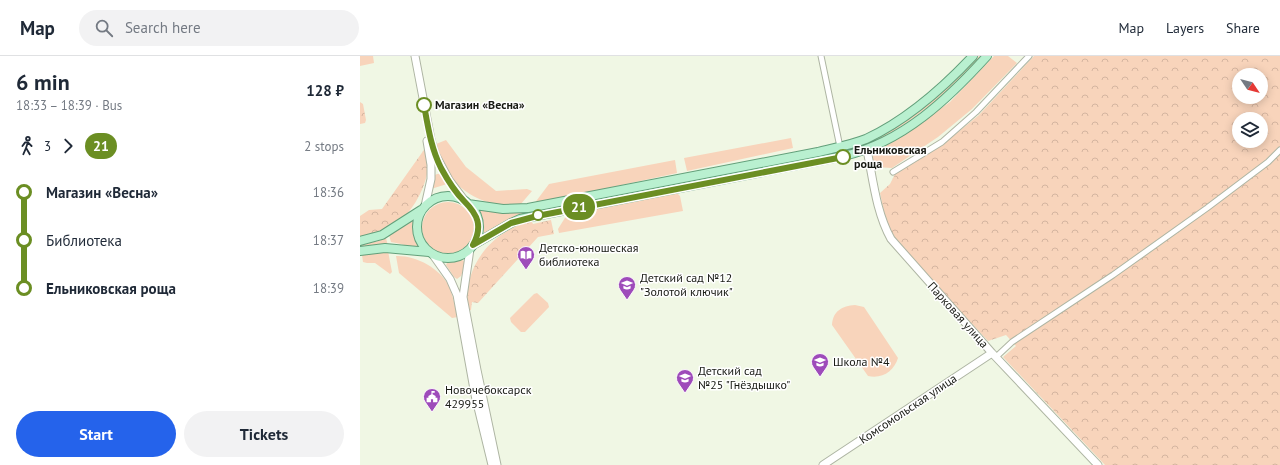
<!DOCTYPE html>
<html lang="en">
<head>
<meta charset="utf-8">
<style>
  :root { --surface:#fff; --page:#f2f2f3; --text:#1f2937; --muted:#747a83; --line:#e0e1e3; --accent:#2563eb }
  body { margin:0; font-family:"PT Sans",sans-serif; background:var(--page); color:var(--text); height:100vh; display:flex; flex-direction:column; font-size:15px; white-space:nowrap }
  * { box-sizing:border-box; margin:0 }
  p { font-size:13px; color:var(--muted) }
  .icon { flex:none; width:22px; height:22px; fill:none; stroke:currentColor; stroke-width:2; stroke-linecap:round; stroke-linejoin:round }
  .map { position:relative; flex:1; overflow:hidden }
  .details { display:flex; flex-direction:column; background:var(--surface); width:360px }
  .details>* { flex:none }
  .badge { padding:0 8px; border-radius:13px; font-size:14px; line-height:26px }
  .needle { width:26px; rotate:125deg }
  .tools { position:absolute; left:872px; top:12px; display:grid; gap:8px }
  .tools a { display:grid; place-items:center; width:36px; height:36px; border-radius:50%; background:var(--surface); box-shadow:0 2px 10px #0003; font-size:20px }
  .map>.badge { position:absolute; translate:-50% -50%; box-shadow:0 0 0 2px #fff }
  .legs { display:flex; align-items:center; gap:6px; height:44px; padding:0 16px; font-size:13px }
  .legs p { margin-inline-start:auto }
  .summary { display:flex; align-items:center; justify-content:space-between; height:68px; padding:0 16px }
  h1 { font-size:22px; font-weight:600; line-height:30px }
  .action { display:flex; gap:8px; margin-top:auto; padding:8px 16px }
  .action a { flex:1; height:46px; border-radius:24px; background:var(--accent); color:#fff; font-size:16px; font-weight:600; line-height:46px; text-align:center }
  .action a+a { background:var(--page); color:var(--text) }
  ul { padding:0 16px; list-style:none }
  li { display:flex; align-items:center; gap:14px; height:48px; font-size:15px }
  li i { display:grid; place-items:center; width:6px; height:100%; margin:0 5px; background:currentColor }
  li i::after { content:''; width:10px; height:10px; margin:-5px; border:3px solid; border-radius:50%; background:var(--surface) }
  li p { margin-inline-start:auto }
  li:first-child i { background:linear-gradient(#0000 50%,currentColor 0) }
  li:last-child i { background:linear-gradient(currentColor 50%,#0000 0) }
  header { display:flex; align-items:center; gap:24px; box-sizing:border-box; height:56px; padding:0 20px; background:var(--surface); border-bottom:1px solid var(--line) }
  header strong { font-size:19px }
  nav { display:flex; gap:22px; margin-inline-start:auto; font-size:14px }
  .search { width:280px; height:36px; background:var(--page); display:flex; align-items:center; gap:10px; box-sizing:border-box; padding:0 14px; border-radius:22px; color:var(--muted); font-size:15px }
  main { display:flex; flex:1; min-height:0 }
  .map>svg:first-child { display:block }
  .grass { fill:#f8d4bb }
  .park { fill:url(#park-crowns); fill-rule:evenodd }
  .lines { fill:none; stroke-linecap:round; stroke-linejoin:round }
  .street-casing { stroke:#aeb5a3; stroke-width:7 }
  .secondary-casing { stroke:#aeb5a3; stroke-width:9 }
  .primary-casing { stroke:#639f7a; stroke-width:10 }
  .street { stroke:#fff; stroke-width:5 }
  .secondary { stroke:#fff; stroke-width:7 }
  .primary { stroke:#b9f0d0; stroke-width:8 }
  .line-1-casing { stroke:#fff; stroke-width:9 }
  .line-1 { stroke:#6b8e23; stroke-width:6 }
  .stop-1-dot { fill:#fff; stroke:#6b8e23; stroke-width:2 }
  .labels { text-anchor:middle; stroke-width:3; stroke-linejoin:round; paint-order:stroke }
  .stop-label { font-size:12px; font-weight:bold; fill:#181a14; stroke:#fff; text-anchor:start }
  .poi-label { font-size:12px; fill:#181a14; stroke:#fff; text-anchor:start }
  .street-label { font-size:12px; fill:#181a14; stroke:#fff }
</style>
</head>
<body>
<header>
<strong>Map</strong>
<div class="search"><svg class="icon" aria-label="search" viewBox="0 0 24 24"><circle cx="10" cy="10" r="6"/><path d="M15 15l6 6"/></svg>Search here</div>
<nav><a>Map</a><a>Layers</a><a>Share</a></nav>
</header>
<main>
<section class="details">
<div class="summary"><div><h1>6 min</h1><p>18:33 – 18:39 · Bus</p></div><b>128 ₽</b></div>
<div class="legs"><svg class="icon" aria-label="walk" viewBox="0 0 24 24"><circle cx="13" cy="4" r="2"/><path d="M13 8l-2 6 4 7M11 14l-3 7M7 12l3-4h3l4 4"/></svg>3<svg class="icon" aria-label="forward" viewBox="0 0 24 24"><path d="M9 5l7 7-7 7"/></svg><b class="badge" style="background:#6b8e23;color:#fff">21</b><p>2 stops</p></div>
<ul>
<li><i style="color:#6b8e23"></i><b>Магазин «Весна»</b><p>18:36</p></li>
<li><i style="color:#6b8e23"></i><span>Библиотека</span><p>18:37</p></li>
<li><i style="color:#6b8e23"></i><b>Ельниковская роща</b><p>18:39</p></li>
</ul>
<div class="action"><a>Start</a><a>Tickets</a></div>
</section>
<div class="map">
<svg width="920" height="409" viewBox="0 0 920 409">
  <defs>
    <pattern id="park-crowns" width="20" height="18" patternUnits="userSpaceOnUse"><rect width="20" height="18" fill="#f8d4bb"/><path d="M2 6a3 3 0 1 1 6 0M12 15a3 3 0 1 1 6 0" fill="none" stroke="#d4b5a0"/></pattern>
  </defs>
  <rect width="100%" height="100%" fill="#f0f7e4"/>
  <path class="grass" d="M0 0H13L14 7 0 10Z
    M619 0H623C592 33 559 61 520 83L519 81C531 73 545 65 558 56 580 40 600 20 619 0Z
    M634 0H648L657 7 612 53 578 81 532 112 515 111 513 110V100L515 95 564 64 590 46Z
    M431 82 433 92 327 115 324 102Z
    M86 84 106 111 136 135 167 133 172 135 160 149C128 153 95 136 81 106 78 101 77 94 76 88Z
    M457 99V102L326 128V125Z
    M315 104 317 117 174 148 189 128Z
    M77 118H80L87 128 71 133 73 120Z
    M287 133 288 135 153 163 124 178 118 155 119 152 148 157H162Z
    M315 135 320 140 323 155 199 177 198 173 208 157Z
    M62 172a26 26 0 1 1 52 0a26 26 0 1 1-52 0Z
    M51 164 55 167C53 175 54 181 58 189L55 192 41 188 31 186 29 179 40 173Z
    M26 182 28 190 0 192V189L19 185Z
    M28 195 32 216 30 218 15 207H7L3 206 2 199 5 196Z
    M36 200C55 199 80 212 89 230 93 240 95 251 98 261L92 262 39 217Z
    M101 203 106 207 101 220 97 223 94 221 86 209 88 205Z
    M177 237 188 247 189 251 165 276H161L151 266 150 262 174 238Z
    M495 249 504 251 538 302C534 315 523 323 508 320L472 269C473 255 482 250 495 249Z"/>
  <path class="park" d="M674 0H920V409H745L643 301 656 290 646 279 628 285 536 187 526 165 520 137 530 128 535 118 581 90 619 59ZM879 19H901V41H879ZM879 63H901V85H879Z
    M0 46 3 48 6 64 5 67 0 68Z
    M66 91C67 98 69 106 68 112 66 133 49 163 29 173 21 177 9 179 0 182V160L9 154 22 153Z
    M171 164 173 168 191 164 194 178 178 181 118 247 112 246 111 254 107 255C103 210 130 177 171 164Z"/>
  <g class="lines">
    <defs>
      <path id="street" d="M461 0 480 91
        M533 116 582 86 616 56 669 0
        M636 301 652 286 753 219 847 152 908 106 920 94"/>
      <path id="secondary" d="M55 0 71 84 75 98 89 124 105 145
        M507 94C513 123 516 156 531 183L632 297 738 409
        M65 150 71 123V109L67 85
        M110 193 103 241 117 314 137 409
        M73 199 90 223 97 239 115 339 132 409
        M463 409 632 297"/>
      <path id="primary" d="M57 171a31 31 0 1 1 62 0a31 31 0 1 1-62 0Z
        M108 148 143 153 168 152 458 96C474 92 491 89 506 83 547 64 582 33 613 0
        M0 185 22 179 61 154
        M113 189 151 167 160 163 484 100C543 86 588 43 627 0
        M0 195 25 192 69 196"/>
    </defs>
    <use href="#street" class="street-casing"/>
    <use href="#secondary" class="secondary-casing"/>
    <use href="#primary" class="primary-casing"/>
    <use href="#street" class="street"/>
    <use href="#secondary" class="secondary"/>
    <use href="#primary" class="primary"/>
  </g>
  <g class="lines">
    <defs>
      <path id="line-1" d="M64 49C68 71 71 92 81 112 87 123 95 136 104 145 118 159 123 170 113 189L151 167 177 160 483 101"/>
    </defs>
    <use href="#line-1" class="line-1-casing"/>
    <use href="#line-1" class="line-1"/>
  </g>
  <defs>
    <symbol id="library-pin" viewBox="-11 -11 22 30"><path d="M0 17L-7.5 6A9.5 9.5 0 1 1 7.5 6Z" fill="#9e4bba" stroke="#fff"/><path d="M-6-4Q-3-5.5-.7-3.5V5Q-3 3-6 4ZM6-4Q3-5.5 .7-3.5V5Q3 3 6 4Z" fill="#fff"/></symbol>
    <symbol id="school-pin" viewBox="-11 -11 22 30"><path d="M0 17L-7.5 6A9.5 9.5 0 1 1 7.5 6Z" fill="#9e4bba" stroke="#fff"/><path d="M0-5L7-2L0 1L-7-2ZM-4 1L0 2.5L4 1V4Q0 6-4 4Z" fill="#fff"/></symbol>
    <symbol id="civic-pin" viewBox="-11 -11 22 30"><path d="M0 17L-7.5 6A9.5 9.5 0 1 1 7.5 6Z" fill="#9e4bba" stroke="#fff"/><path d="M-.6-6.5H3V-4.5H.6V-3L4-1V1h2V6H-6V1h2V-1L-.6-3ZM-1.2 2.5V6h2.4V2.5Z" fill="#fff"/></symbol>
  </defs>
  <g fill-rule="evenodd">
    <use href="#library-pin" x="156" y="189" width="20" height="27"/>
    <use href="#school-pin" x="257" y="219" width="20" height="27"/>
    <use href="#school-pin" x="450" y="296" width="20" height="27"/>
    <use href="#school-pin" x="315" y="312" width="20" height="27"/>
    <use href="#civic-pin" x="62" y="331" width="20" height="27"/>
  </g>
  <g class="stop-1-dot">
    <circle cx="64" cy="49" r="7"/>
    <circle cx="483" cy="101" r="7"/>
    <circle cx="178" cy="159" r="5"/>
  </g>
  <g class="labels">
    <g class="stop-label">
      <text x="75" y="53">Магазин «Весна»</text>
      <text x="494" y="98">Ельниковская<tspan x="494" dy="14">роща</tspan></text>
    </g>
    <g class="poi-label">
      <text x="179" y="196">Детско-юношеская<tspan x="179" dy="14">библиотека</tspan></text>
      <text x="280" y="226">Детский сад №12<tspan x="280" dy="14">"Золотой ключик"</tspan></text>
      <text x="473" y="310">Школа №4</text>
      <text x="338" y="319">Детский сад<tspan x="338" dy="14">№25 "Гнёздышко"</tspan></text>
      <text x="85" y="338">Новочебоксарск<tspan x="85" dy="14">429955</tspan></text>
    </g>
    <g class="street-label">
      <text transform="translate(598 259) rotate(48)" y="4">Парковая улица</text>
      <text transform="translate(548 353) rotate(-34)" y="4">Комсомольская улица</text>
    </g>
  </g>
</svg>
<div class="tools">
<a><svg class="needle" viewBox="-14 -14 28 28"><path d="M0-13l5 13h-10z" fill="#e53935"/><path d="M0 13l5-13h-10z" fill="#747a83"/></svg></a>
<a><svg class="icon" aria-label="layers" viewBox="0 0 24 24"><path d="M12 4l9 5-9 5-9-5zM3 14l9 5 9-5"/></svg></a>
</div>
<b class="badge" style="left:219px;top:151px;background:#6b8e23;color:#fff">21</b>
</div>
</main>
</body>
</html>
